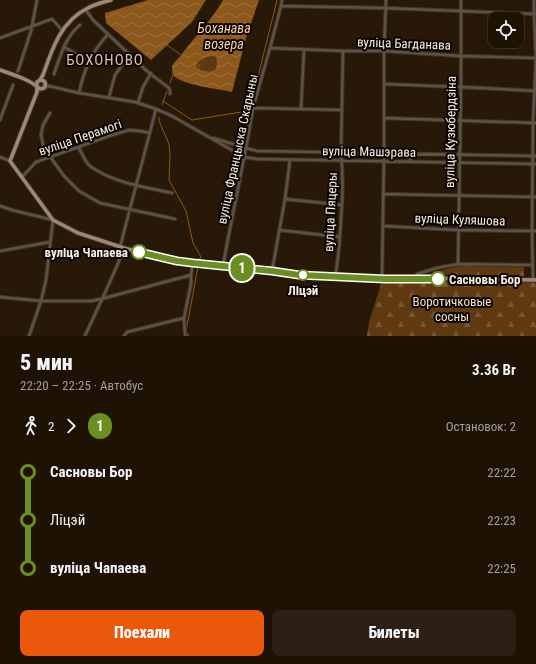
<!DOCTYPE html>
<html lang="ru">
<head>
<meta charset="utf-8">
<style>
  :root { --surface:#1e1205; --page:#2b2013; --text:#f1f3f6; --muted:#a19e9a; --line:#3c3227; --accent:#ea580c }
  body { margin:0; font-family:"Roboto Condensed",sans-serif; background:var(--page); color:var(--text); height:100vh; display:flex; flex-direction:column; font-size:15px; white-space:nowrap }
  * { box-sizing:border-box; margin:0 }
  p { font-size:13px; color:var(--muted) }
  .icon { flex:none; width:22px; height:22px; fill:none; stroke:currentColor; stroke-width:2; stroke-linecap:round; stroke-linejoin:round }
  .map { position:relative; height:336px; overflow:hidden }
  .sheet { display:flex; flex-direction:column; background:var(--surface); flex:1 }
  .sheet>* { flex:none }
  .badge { padding:0 8px; border-radius:13px; font-size:14px; line-height:26px }
  .controls { position:absolute; left:488px; top:12px; display:grid; gap:8px }
  .controls a { display:grid; place-items:center; width:36px; height:36px; border-radius:8px; background:var(--surface); box-shadow:0 4px 16px #0002,0 0 0 1px var(--line); font-size:20px }
  .map>.badge { position:absolute; translate:-50% -50%; box-shadow:0 0 0 2px #fff }
  .legs { display:flex; align-items:center; gap:6px; height:44px; padding:0 20px; font-size:13px }
  .legs p { margin-inline-start:auto }
  .headline { display:flex; align-items:center; justify-content:space-between; height:68px; padding:0 20px }
  h1 { font-size:22px; font-weight:800; line-height:30px }
  .button { display:flex; gap:8px; margin-top:auto; padding:8px 20px }
  .button a { flex:1; height:46px; border-radius:8px; background:var(--accent); color:#fff; font-size:16px; font-weight:800; line-height:46px; text-align:center }
  .button a+a { background:var(--page); color:var(--text) }
  ul { padding:0 20px; list-style:none }
  li { display:flex; align-items:center; gap:14px; height:48px; font-size:15px }
  li i { display:grid; place-items:center; width:6px; height:100%; margin:0 5px; background:currentColor }
  li i::after { content:''; width:10px; height:10px; margin:-5px; border:3px solid; border-radius:50%; background:var(--surface) }
  li p { margin-inline-start:auto }
  li:first-child i { background:linear-gradient(#0000 50%,currentColor 0) }
  li:last-child i { background:linear-gradient(currentColor 50%,#0000 0) }
  .map>svg:first-child { display:block }
  .grass { fill:url(#grass-tufts) }
  .forest { fill:url(#forest-firs) }
  .water { fill:url(#water-waves); fill-rule:evenodd }
  .lines { fill:none; stroke-linecap:round; stroke-linejoin:round }
  .stream { stroke:#8d581b; stroke-width:1 }
  .minor-casing { stroke:#413221; stroke-width:4.5 }
  .major-casing { stroke:#413221; stroke-width:5.5 }
  .minor { stroke:#5b524a; stroke-width:2.5 }
  .major { stroke:#9a8878; stroke-width:3.5 }
  .line-1-casing { stroke:#fff; stroke-width:9 }
  .line-1 { stroke:#6b8e23; stroke-width:6 }
  .stop-1-dot { fill:#fff; stroke:#6b8e23; stroke-width:2 }
  .labels { text-anchor:middle; stroke-width:4; stroke-linejoin:round; paint-order:stroke }
  .street-label { font-size:13px; fill:#f9ede2; stroke:#0b0502 }
  .stop-label { font-size:13px; font-weight:bold; fill:#f9ede2; stroke:#0b0502; text-anchor:end }
  .park-label { font-size:13px; fill:#f3e1cf; stroke:#0b0502 }
  .water-label { font-size:14px; font-style:italic; fill:#f8d2af; stroke:#0b0502 }
  .quarter-label { font-size:15px; letter-spacing:1px; fill:#d6c0ab; stroke:#0b0502 }
</style>
</head>
<body>
<div class="map">
<svg width="536" height="336" viewBox="0 0 536 336">
  <defs>
    <pattern id="grass-tufts" width="24" height="20" patternUnits="userSpaceOnUse"><rect width="24" height="20" fill="#5f3a11"/><path d="M3 7l-1-3M5 7V3M7 7l1-3M15 17l-1-3M17 17v-4M19 17l1-3" fill="none" stroke="#775733"/></pattern>
    <pattern id="forest-firs" width="22" height="20" patternUnits="userSpaceOnUse"><rect width="22" height="20" fill="#5f3a11"/><path d="M5 1l3.5 6h-7zM16 11l3.5 6h-7z" fill="#775733"/></pattern>
    <pattern id="water-waves" width="16" height="10" patternUnits="userSpaceOnUse"><rect width="16" height="10" fill="#8d581b"/><path d="M0 5q4-4 8 0t8 0" fill="none" stroke="#9e703c"/></pattern>
  </defs>
  <rect width="100%" height="100%" fill="#281807"/>
  <path class="grass" d="M214 56 216 57C220 74 207 74 196 67 198 59 207 58 214 56Z"/>
  <path class="forest" d="M524 265V276L429 274 457 266Z
    M382 281H536V336H367L369 322Z"/>
  <path class="water" d="M148 0H206L192 22 151 60 106 23 105 13Z
    M223 0H259L246 38 232 92C219 89 181 85 173 75 172 73 172 68 172 66 174 62 179 58 182 54 195 36 212 20 223 0ZM214 56 216 57C220 74 207 74 196 67 198 59 207 57 214 56Z"/>
  <g class="lines">
    <path class="stream" d="M167 45 181 55
      M170 83 173 75
      M163 101 192 120 248 111 252 101 277 0
      M162 105 167 91
      M159 117V121L169 144 170 155 169 180 186 211 193 243 201 257 199 260
      M189 336 186 331 198 267"/>
    <defs>
      <path id="minor" d="M281 6 282 0
        M85 9 93 20 148 72 169 88 170 91V94
        M0 38 52 19 62 30
        M64 47 89 61
        M270 48 343 51H384L461 56 536 58
        M18 71 31 31 37 0
        M54 74C60 57 65 37 80 25
        M384 84 461 87 536 91
        M44 88 49 86 79 93 135 102 156 109 172 116 244 157 257 159 536 164
        M79 93C84 69 92 52 108 34
        M109 97 115 75 130 54
        M138 103 143 87 151 73
        M253 108 341 110
        M301 109 304 50
        M50 113 43 125 41 135 44 148 64 176 79 191 100 203 175 219
        M384 118 536 123
        M0 120 13 85
        M213 138 246 148 257 151 536 156
        M79 148C82 153 85 162 90 166 113 183 145 187 172 193
        M0 157 10 161
        M410 161 411 153
        M22 177 36 162 112 135 129 130 140 131 150 133
        M383 194 536 197
        M285 199 342 205
        M0 206 12 210 53 220 46 280 41 301 29 336
        M383 226 458 230 536 231
        M279 230 340 237
        M120 247 156 109
        M0 251 50 242
        M458 264 461 87V0
        M223 266 227 244 246 148 253 108 270 48 281 6 385 8 536 14
        M272 271 285 199 290 160
        M335 277C339 257 340 238 341 218 343 196 343 174 341 152L343 51
        M415 278 417 274 437 268 458 264 533 265
        M382 279 384 153V51L386 0
        M533 280 532 231 533 123 536 58 534 14V0
        M0 297 41 301H91L101 299 191 275 193 263
        M85 336C98 307 113 278 124 248
        M124 336 127 332 131 331 184 318
        M186 336 185 334 184 318 191 284V275"/>
      <path id="major" d="M0 70C14 75 29 79 40 89L44 88C46 85 46 83 44 81L40 80 37 82V86
        M40 80 43 75C52 49 61 21 88 8 95 4 103 2 111 0
        M37 87V92L10 161 53 220 78 233 124 248 158 257 193 263 272 271 299 275 319 277 385 279 414 278 536 280"/>
    </defs>
    <use href="#minor" class="minor-casing"/>
    <use href="#major" class="major-casing"/>
    <use href="#minor" class="minor"/>
    <use href="#major" class="major"/>
  </g>
  <g class="lines">
    <defs>
      <path id="line-1" d="M139 252 177 261 193 263 272 271 299 275 385 279H438"/>
    </defs>
    <use href="#line-1" class="line-1-casing"/>
    <use href="#line-1" class="line-1"/>
  </g>
  <g class="stop-1-dot">
    <circle cx="139" cy="252" r="7"/>
    <circle cx="303" cy="275" r="5"/>
    <circle cx="438" cy="279" r="7"/>
  </g>
  <g class="labels">
    <g class="street-label">
      <text transform="translate(404 43) rotate(2)" y="5">вуліца Багданава</text>
      <text transform="translate(450 132) rotate(-89)" y="5">вуліца Кузюбердзіна</text>
      <text transform="translate(80 137) rotate(-19)" y="5">вуліца Перамогі</text>
      <text transform="translate(237 149) rotate(-78)" y="5">вуліца Францыска Скарыны</text>
      <text transform="translate(369 151) rotate(1)" y="5">вуліца Машэрава</text>
      <text transform="translate(330 212) rotate(-87)" y="5">вуліца Пяцеры</text>
      <text transform="translate(460 219) rotate(2)" y="5">вуліца Куляшова</text>
    </g>
    <g class="stop-label">
      <text x="128" y="257">вуліца Чапаева</text>
      <text x="449" y="284" text-anchor="start">Сасновы Бор</text>
      <text x="303" y="295" text-anchor="middle">Ліцэй</text>
    </g>
    <g class="park-label">
      <text x="452" y="306">Воротичковые<tspan x="452" dy="15">сосны</tspan></text>
    </g>
    <g class="water-label">
      <text x="224" y="33">Боханава<tspan x="224" dy="16">возера</tspan></text>
    </g>
    <g class="quarter-label">
      <text x="105" y="65">БОХОНОВО</text>
    </g>
  </g>
</svg>
<div class="controls">
<a><svg class="icon" aria-label="locate" viewBox="0 0 24 24"><circle cx="12" cy="12" r="6"/><path d="M12 2v4M12 18v4M2 12h4M18 12h4"/></svg></a>
</div>
<b class="badge" style="left:242px;top:268px;background:#6b8e23;color:#fff">1</b>
</div>
<section class="sheet">
<div class="headline"><div><h1>5 мин</h1><p>22:20 – 22:25 · Автобус</p></div><b>3.36 Br</b></div>
<div class="legs"><svg class="icon" aria-label="walk" viewBox="0 0 24 24"><circle cx="13" cy="4" r="2"/><path d="M13 8l-2 6 4 7M11 14l-3 7M7 12l3-4h3l4 4"/></svg>2<svg class="icon" aria-label="forward" viewBox="0 0 24 24"><path d="M9 5l7 7-7 7"/></svg><b class="badge" style="background:#6b8e23;color:#fff">1</b><p>Остановок: 2</p></div>
<ul>
<li><i style="color:#6b8e23"></i><b>Сасновы Бор</b><p>22:22</p></li>
<li><i style="color:#6b8e23"></i><span>Ліцэй</span><p>22:23</p></li>
<li><i style="color:#6b8e23"></i><b>вуліца Чапаева</b><p>22:25</p></li>
</ul>
<div class="button"><a>Поехали</a><a>Билеты</a></div>
</section>
</body>
</html>
